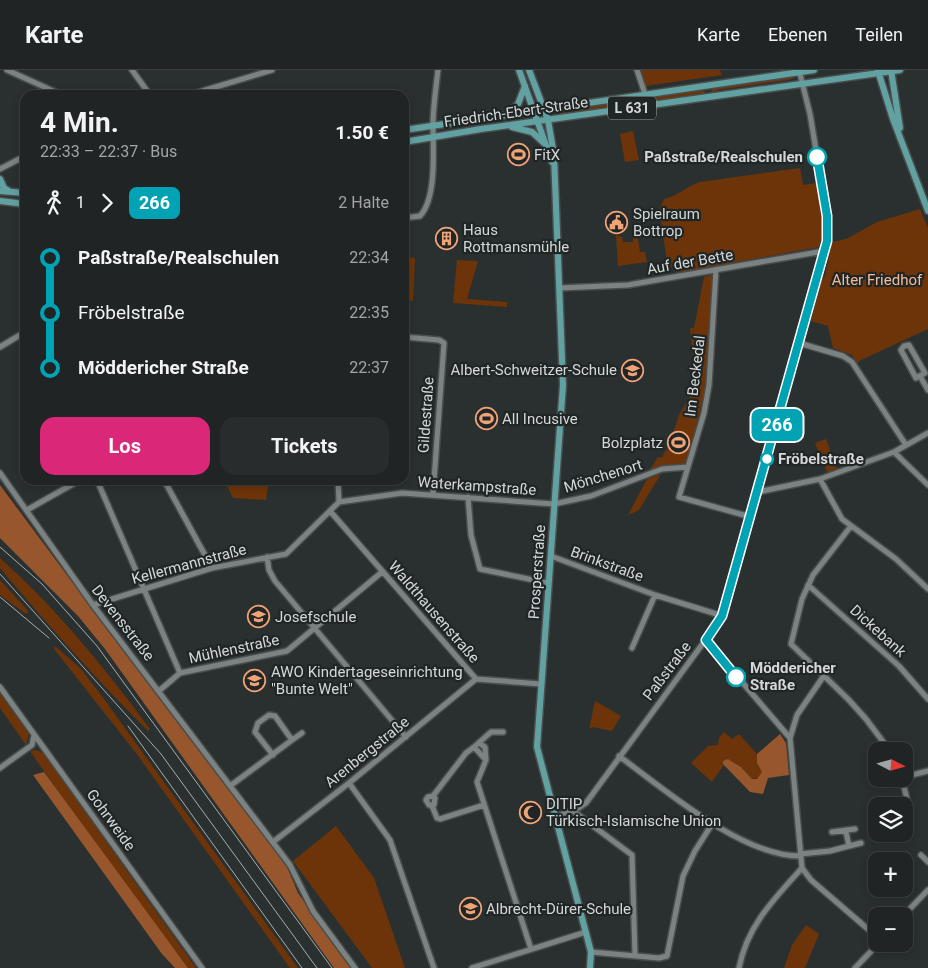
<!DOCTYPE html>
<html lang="de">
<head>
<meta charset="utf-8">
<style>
  :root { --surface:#202424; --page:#282c2c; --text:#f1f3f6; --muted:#a2a4a6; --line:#3d4141; --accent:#db2777 }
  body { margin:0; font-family:Roboto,sans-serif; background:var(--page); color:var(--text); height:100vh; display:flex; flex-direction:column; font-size:19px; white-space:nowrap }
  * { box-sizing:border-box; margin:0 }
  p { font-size:16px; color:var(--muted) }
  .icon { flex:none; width:28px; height:28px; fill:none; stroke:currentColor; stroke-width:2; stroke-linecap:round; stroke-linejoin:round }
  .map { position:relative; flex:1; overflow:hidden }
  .drawer { position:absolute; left:20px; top:20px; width:389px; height:395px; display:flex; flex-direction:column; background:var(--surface); border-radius:15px; box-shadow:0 2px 8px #0003,0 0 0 1px var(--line) }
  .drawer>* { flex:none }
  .badge { padding:0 10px; border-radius:8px; font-size:18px; line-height:32px }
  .needle { width:32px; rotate:96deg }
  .tools { position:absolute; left:868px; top:672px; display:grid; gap:10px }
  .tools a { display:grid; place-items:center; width:45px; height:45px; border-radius:10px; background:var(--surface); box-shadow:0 2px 8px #0003,0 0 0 1px var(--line); font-size:25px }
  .map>.badge { position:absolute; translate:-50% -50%; box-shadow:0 0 0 2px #fff }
  .legs { display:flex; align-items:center; gap:8px; height:55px; padding:0 20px; font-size:16px }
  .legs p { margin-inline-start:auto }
  .overview { display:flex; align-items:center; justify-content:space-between; height:85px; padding:0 20px }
  h1 { font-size:28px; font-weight:700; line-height:38px }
  .button { display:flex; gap:10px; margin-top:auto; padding:10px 20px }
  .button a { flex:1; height:58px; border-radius:15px; background:var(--accent); color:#fff; font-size:20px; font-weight:700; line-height:58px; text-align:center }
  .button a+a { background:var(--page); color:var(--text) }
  ul { padding:0 20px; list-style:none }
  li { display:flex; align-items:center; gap:18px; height:55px; font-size:19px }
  li i { display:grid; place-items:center; width:8px; height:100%; margin:0 6px; background:currentColor }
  li i::after { content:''; width:12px; height:12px; margin:-6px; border:4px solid; border-radius:50%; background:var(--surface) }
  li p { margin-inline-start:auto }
  li:first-child i { background:linear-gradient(#0000 50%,currentColor 0) }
  li:last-child i { background:linear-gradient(currentColor 50%,#0000 0) }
  header { display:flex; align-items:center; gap:30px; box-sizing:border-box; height:70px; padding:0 25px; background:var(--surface); border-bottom:1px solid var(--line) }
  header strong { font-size:24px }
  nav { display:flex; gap:28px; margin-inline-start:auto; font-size:18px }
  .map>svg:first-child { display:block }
  .green { fill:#6d3409 }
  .forest { fill:#97562c }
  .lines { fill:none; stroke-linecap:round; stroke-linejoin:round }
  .minor-casing { stroke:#494d4d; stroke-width:8 }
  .major-casing { stroke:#494d4d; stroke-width:9 }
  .minor { stroke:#7b8282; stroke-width:5 }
  .major { stroke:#61a1a1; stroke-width:6 }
  .rail { stroke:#a8acac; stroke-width:1 }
  .line-1-casing { stroke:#fff; stroke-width:11 }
  .line-1 { stroke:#00a3b4; stroke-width:8 }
  .stop-1-dot { fill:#fff; stroke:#00a3b4; stroke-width:2.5 }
  .labels { text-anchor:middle; stroke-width:4.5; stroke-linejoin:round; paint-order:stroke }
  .shield { fill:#202626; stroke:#9da2a2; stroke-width:1 }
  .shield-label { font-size:14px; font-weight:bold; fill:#d3d7d7 }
  .street-label { font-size:15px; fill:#d3d7d7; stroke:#202626 }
  .poi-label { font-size:15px; fill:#d3d7d7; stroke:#202626; text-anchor:start }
  .stop-label { font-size:15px; font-weight:bold; fill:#d3d7d7; stroke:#202626; text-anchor:start }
  .park-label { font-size:15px; fill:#f3ba99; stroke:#202626 }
</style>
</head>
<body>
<header>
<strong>Karte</strong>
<nav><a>Karte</a><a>Ebenen</a><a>Teilen</a></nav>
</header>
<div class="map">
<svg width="928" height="898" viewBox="0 0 928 898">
  <rect width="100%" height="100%" fill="#2a3030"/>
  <path class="green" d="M640 0H720L722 5 646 16Z
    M792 6 794 8 789 10 718 20 712 23 711 17Z
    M704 19 705 24 560 45 559 41Z
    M633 61 639 90 625 92 620 64Z
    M800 98 803 115 817 113 824 160 819 177 677 203 675 196 668 197 659 140 664 129C678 126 687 116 700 112Z
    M920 139 928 158V259L859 291 858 294 852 285 833 278 828 256 811 251 822 209 825 206 832 172 846 169 877 152Z
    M636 157 640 182H645L647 192 618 196 616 165 622 167 623 172H633L632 158Z
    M404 187 415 188 413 231 404 230Z
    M457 190 478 191 467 229 507 232V237L453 233Z
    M712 205 714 208 707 313 687 391 684 394 664 396 649 401 658 387 662 388 665 381H667L679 345 696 316 690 258H694L704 207Z
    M826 369 837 399 827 402 815 373Z
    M661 404 639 440 628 445 647 409Z
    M224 410H269L266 430 233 428Z
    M0 488C57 539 104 597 150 659L148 661C96 609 47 554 0 498Z
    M0 510 29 542 26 544 0 525Z
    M55 576 81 599 104 629 298 898H290L136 683 54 579Z
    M0 624 29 664 26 675 0 638Z
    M595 631 621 646 612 661 593 657 589 659Z
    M724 662 732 669 739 664 757 684V693L762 702 759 708 752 709 741 697 728 689 712 712 691 693 708 676 718 675 719 668Z
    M36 680 43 683 196 898H188L93 771 30 681Z
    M336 756 374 808 405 898H372L293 791Z
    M806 855 819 864 805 898H784L792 875Z"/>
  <path class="forest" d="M0 415 113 567 268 768 287 797 298 823 351 898H334L105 579 78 546 0 468Z
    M780 664 786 673 789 705 768 708 763 724 750 722 723 694V691L728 689 741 697 752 709H757L762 702 757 693V684Z
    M44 702 188 898H175L162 884 33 705Z"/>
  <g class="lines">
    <defs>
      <path id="minor" d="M7 0 62 25
        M132 0 150 25
        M637 0 645 24
        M189 25 272 0
        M0 99 25 86
        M404 148 420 146C437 128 433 79 433 55 433 37 436 18 438 0
        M716 200 709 315 704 343 679 427 751 447
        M559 218 628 215 824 181
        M404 267 439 270 444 273 433 424
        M799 273 843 286 852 292 906 375
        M909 275 925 303 916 308 901 280 904 276Z
        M0 277 25 262
        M920 306 928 320
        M24 370 25 369
        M894 382 928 415
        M0 403 93 535 290 795 313 841 355 898
        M820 409 842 449 896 489 928 519
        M97 410 180 603
        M164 410 212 498
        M758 422 820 409 894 382 928 363
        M468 427 471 465 480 499 548 513
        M339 432 402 423 554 434 591 426 662 399 688 397
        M27 440 80 410
        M330 441 476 609 541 614
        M851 456 813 505 802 529 791 574 848 629 866 649 890 681
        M551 486 655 525 723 546
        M267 487 269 500 275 511 406 667
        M808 515 899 596 928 629
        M93 535 212 498 286 484 339 432 338 410
        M706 570 790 668 802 798 811 810 876 866
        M632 578 655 525
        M0 617 202 898
        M160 620 180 603 287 581 382 502
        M790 668 797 645 823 607
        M292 670 302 663
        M479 673 485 677 486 690
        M474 677 491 662H503
        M619 686C665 720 743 787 801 786
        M0 698 32 675 34 665
        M904 707 928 701
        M902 709 907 729
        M349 713 390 770 434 898
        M230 716 292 670 275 646 269 645 258 653 255 662 273 685
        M433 726 435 728 434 735H429L426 730 428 727 433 726 466 683 474 677 486 690 477 712 531 879
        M432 736 437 748 440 749 484 735
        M573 741 632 785 635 885
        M554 747 577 739 586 733 723 546 828 166 827 146 810 44 799 0
        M832 762 855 759
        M273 772 349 713 476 609
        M849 776 861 773
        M800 784 830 781 849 776 846 762
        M921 785 928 792
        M903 846 928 820
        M591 882 659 888 667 886 683 806 695 781 712 754
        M472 898 586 862
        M739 898C747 856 774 829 802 798
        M855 898 878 874"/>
      <path id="major" d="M519 0 552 92
        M529 0 548 50 554 85 563 315 537 677 591 882 590 898
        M891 0 900 58
        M878 1 893 49 928 141
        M510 42 518 34 525 16
        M512 57 532 62 544 73
        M404 60 814 0
        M404 72 481 59 900 0
        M0 109 4 118 9 121
        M0 121 25 123
        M0 131 25 134"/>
    </defs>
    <use href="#minor" class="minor-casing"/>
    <use href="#major" class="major-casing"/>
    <use href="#minor" class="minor"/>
    <use href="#major" class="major"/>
    <path class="rail" d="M0 477 42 514 97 576 332 898
      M0 504 161 684 317 898
      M0 527 49 568
      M128 656 302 898"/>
  </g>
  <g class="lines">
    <defs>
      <path id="line-1" d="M736 607 706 570 722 546 827 171V146L817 87"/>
    </defs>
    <use href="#line-1" class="line-1-casing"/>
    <use href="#line-1" class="line-1"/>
  </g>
  <defs>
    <symbol id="stadium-ring" viewBox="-11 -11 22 22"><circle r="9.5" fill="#202626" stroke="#efa377" stroke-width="1.5"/><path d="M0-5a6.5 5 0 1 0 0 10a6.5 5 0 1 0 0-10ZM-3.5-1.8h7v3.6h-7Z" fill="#efa377"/></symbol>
    <symbol id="civic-ring" viewBox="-11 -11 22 22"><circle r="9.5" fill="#202626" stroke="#efa377" stroke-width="1.5"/><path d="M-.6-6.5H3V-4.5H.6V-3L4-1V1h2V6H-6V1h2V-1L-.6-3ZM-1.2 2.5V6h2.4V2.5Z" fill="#efa377"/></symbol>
    <symbol id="building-ring" viewBox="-11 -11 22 22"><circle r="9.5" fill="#202626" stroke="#efa377" stroke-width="1.5"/><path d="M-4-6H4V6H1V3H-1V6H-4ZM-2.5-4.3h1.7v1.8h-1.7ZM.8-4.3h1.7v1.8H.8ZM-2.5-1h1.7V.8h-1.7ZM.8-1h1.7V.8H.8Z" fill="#efa377"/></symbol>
    <symbol id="school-ring" viewBox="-11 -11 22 22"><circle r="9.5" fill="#202626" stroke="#efa377" stroke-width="1.5"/><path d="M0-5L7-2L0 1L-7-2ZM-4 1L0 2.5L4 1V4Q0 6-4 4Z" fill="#efa377"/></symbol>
    <symbol id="mosque-ring" viewBox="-11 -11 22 22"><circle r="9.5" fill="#202626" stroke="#efa377" stroke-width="1.5"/><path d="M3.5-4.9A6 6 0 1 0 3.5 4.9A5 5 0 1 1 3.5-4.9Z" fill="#efa377"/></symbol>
  </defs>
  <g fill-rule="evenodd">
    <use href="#stadium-ring" x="506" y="72" width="25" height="25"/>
    <use href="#civic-ring" x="604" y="140" width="25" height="25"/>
    <use href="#building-ring" x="434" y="156" width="25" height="25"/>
    <use href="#school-ring" x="620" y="288" width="25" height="25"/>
    <use href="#stadium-ring" x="474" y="336" width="25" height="25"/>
    <use href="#stadium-ring" x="666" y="360" width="25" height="25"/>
    <use href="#school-ring" x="246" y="534" width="25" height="25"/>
    <use href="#school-ring" x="242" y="598" width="25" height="25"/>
    <use href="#mosque-ring" x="518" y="730" width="25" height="25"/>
    <use href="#school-ring" x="458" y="826" width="25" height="25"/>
  </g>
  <g class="stop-1-dot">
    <circle cx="817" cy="87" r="9"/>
    <circle cx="767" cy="389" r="6"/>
    <circle cx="736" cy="607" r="9"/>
  </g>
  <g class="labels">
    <rect class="shield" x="608" y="26.5" width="48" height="23" rx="4"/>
    <g class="shield-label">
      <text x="632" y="43">L 631</text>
    </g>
    <g class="street-label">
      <text transform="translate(516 42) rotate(-8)" y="5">Friedrich-Ebert-Straße</text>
      <text transform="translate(690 192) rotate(-10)" y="5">Auf der Bette</text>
      <text transform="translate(695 306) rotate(-83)" y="5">Im Beckedal</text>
      <text transform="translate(426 345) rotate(-86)" y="5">Gildestraße</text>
      <text transform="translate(603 406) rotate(-17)" y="5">Mönchenort</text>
      <text transform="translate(477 416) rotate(4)" y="5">Waterkampstraße</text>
      <text transform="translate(189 494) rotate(-15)" y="5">Kellermannstraße</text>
      <text transform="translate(607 494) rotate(20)" y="5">Brinkstraße</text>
      <text transform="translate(537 502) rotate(-86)" y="5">Prosperstraße</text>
      <text transform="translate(434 542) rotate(49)" y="5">Waldthausenstraße</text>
      <text transform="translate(123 553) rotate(52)" y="5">Devensstraße</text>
      <text transform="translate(878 561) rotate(42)" y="5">Dickebank</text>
      <text transform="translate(234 579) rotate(-12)" y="5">Mühlenstraße</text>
      <text transform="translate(667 601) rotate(-53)" y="5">Paßstraße</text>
      <text transform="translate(367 682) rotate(-39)" y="5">Arenbergstraße</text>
      <text transform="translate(111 750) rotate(54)" y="5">Gohrweide</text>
    </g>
    <g class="poi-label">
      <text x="534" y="90">FitX</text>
      <text x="633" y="149">Spielraum<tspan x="633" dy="17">Bottrop</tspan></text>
      <text x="463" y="165">Haus<tspan x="463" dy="17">Rottmansmühle</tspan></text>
      <text x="617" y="305" text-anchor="end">Albert-Schweitzer-Schule</text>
      <text x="502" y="354">All Incusive</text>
      <text x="663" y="378" text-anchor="end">Bolzplatz</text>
      <text x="275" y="552">Josefschule</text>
      <text x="271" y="607">AWO Kindertageseinrichtung<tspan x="271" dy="17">"Bunte Welt"</tspan></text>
      <text x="546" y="739">DITIP<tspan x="546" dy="17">Türkisch-Islamische Union</tspan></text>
      <text x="486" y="844">Albrecht-Dürer-Schule</text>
    </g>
    <g class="stop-label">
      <text x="803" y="92" text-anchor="end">Paßstraße/Realschulen</text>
      <text x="778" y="394">Fröbelstraße</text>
      <text x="750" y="603">Möddericher<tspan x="750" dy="17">Straße</tspan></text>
    </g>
    <g class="park-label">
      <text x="877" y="215">Alter Friedhof</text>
    </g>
  </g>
</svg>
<div class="tools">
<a><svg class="needle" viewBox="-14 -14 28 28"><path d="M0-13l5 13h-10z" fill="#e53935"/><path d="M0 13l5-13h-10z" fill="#a2a4a6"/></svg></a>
<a><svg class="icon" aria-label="layers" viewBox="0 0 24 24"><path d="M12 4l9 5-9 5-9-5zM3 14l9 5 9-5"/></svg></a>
<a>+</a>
<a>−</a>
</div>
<b class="badge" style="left:777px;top:355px;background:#00a3b4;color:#fff">266</b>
<section class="drawer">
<div class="overview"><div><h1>4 Min.</h1><p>22:33 – 22:37 · Bus</p></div><b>1.50 €</b></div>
<div class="legs"><svg class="icon" aria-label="walk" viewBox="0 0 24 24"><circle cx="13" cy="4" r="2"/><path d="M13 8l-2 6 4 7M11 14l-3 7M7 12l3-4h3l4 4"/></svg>1<svg class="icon" aria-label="forward" viewBox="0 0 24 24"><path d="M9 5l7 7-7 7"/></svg><b class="badge" style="background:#00a3b4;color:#fff">266</b><p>2 Halte</p></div>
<ul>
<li><i style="color:#00a3b4"></i><b>Paßstraße/Realschulen</b><p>22:34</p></li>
<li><i style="color:#00a3b4"></i><span>Fröbelstraße</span><p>22:35</p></li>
<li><i style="color:#00a3b4"></i><b>Möddericher Straße</b><p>22:37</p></li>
</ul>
<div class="button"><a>Los</a><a>Tickets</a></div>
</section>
</div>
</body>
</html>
